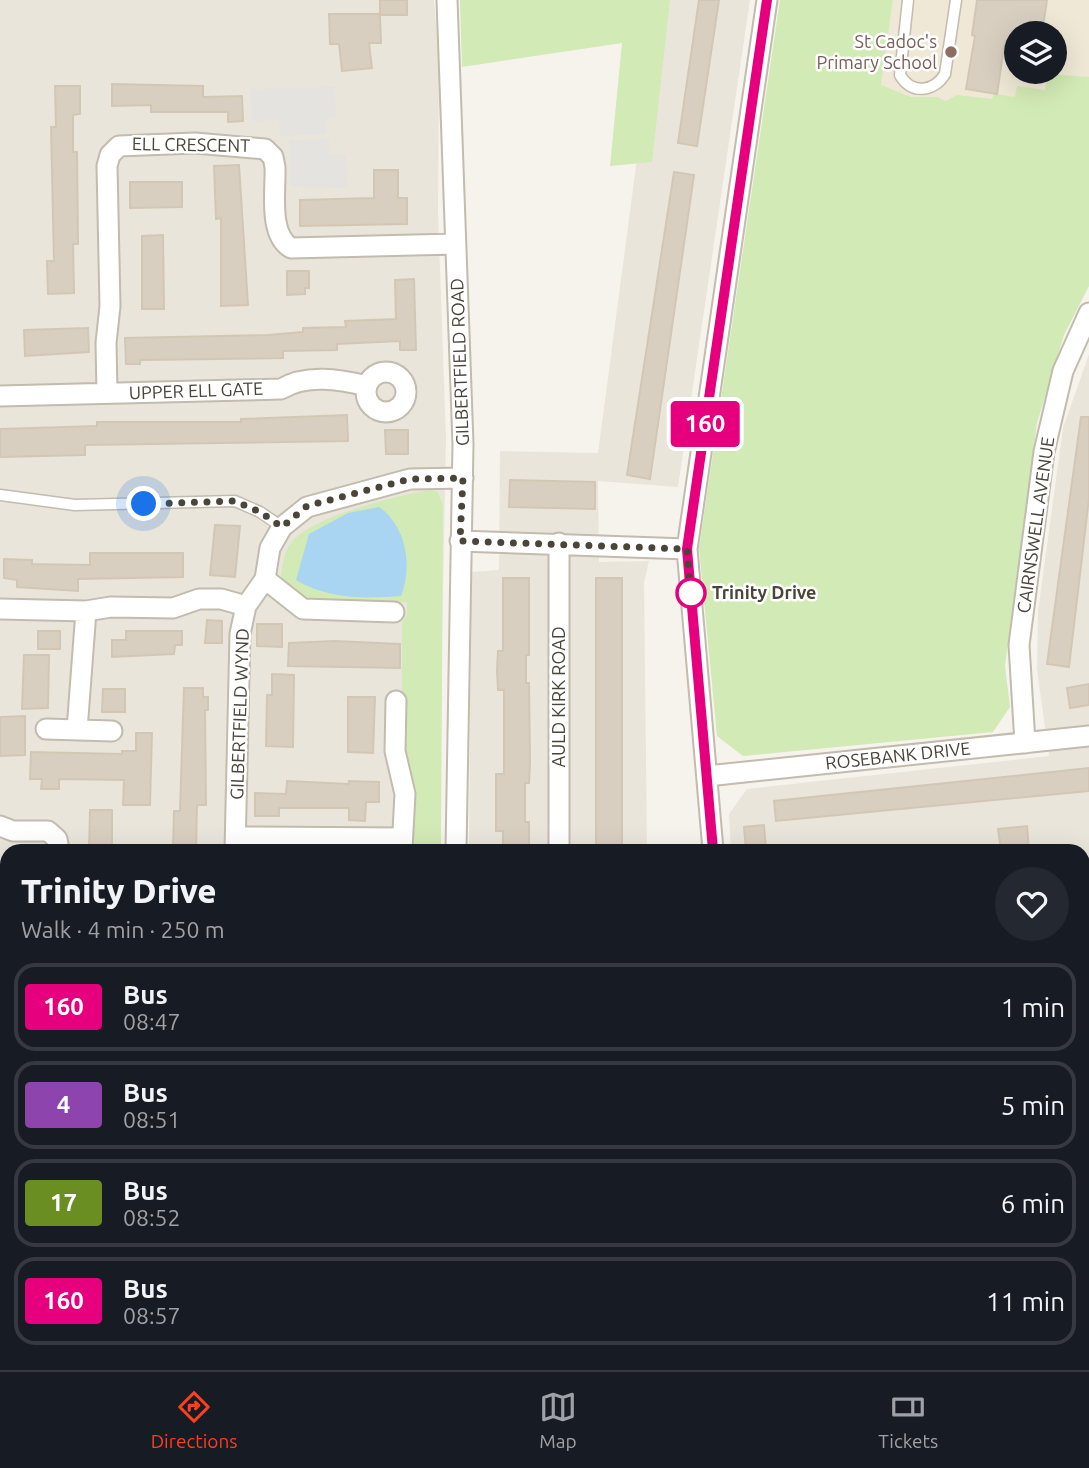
<!DOCTYPE html>
<html lang="en">
<head>
<meta charset="utf-8">
<style>
  :root { --surface:#171b24; --page:#242831; --text:#f1f3f6; --muted:#9ea1a6; --line:#363941; --accent:#fc3f1d }
  body { margin:0; font-family:Ubuntu,sans-serif; background:var(--page); color:var(--text); height:100vh; display:flex; flex-direction:column; font-size:26px; white-space:nowrap }
  * { box-sizing:border-box; margin:0 }
  p { font-size:23px; color:var(--muted) }
  .icon { flex:none; width:38px; height:38px; fill:none; stroke:currentColor; stroke-width:2; stroke-linecap:round; stroke-linejoin:round }
  .map { position:relative; flex:1; overflow:hidden }
  .sheet { position:absolute; left:0px; top:844px; width:1090px; height:527px; display:flex; flex-direction:column; background:var(--surface); border-radius:21px 21px 0 0; box-shadow:0 7px 28px #0002 }
  .sheet>* { flex:none }
  .badge { padding:0 14px; border-radius:5px; font-size:24px; line-height:46px }
  .fabs { position:absolute; left:1004px; top:21px; display:grid; gap:14px }
  .fabs a { display:grid; place-items:center; width:63px; height:63px; border-radius:50%; background:var(--surface); box-shadow:0 7px 28px #0002; font-size:35px }
  .you { position:absolute; width:35px; height:35px; margin:-18px; border:5px solid #fff; border-radius:50%; background:#1a73e8; box-shadow:0 0 0 10px #1a73e833 }
  .map>.badge { position:absolute; translate:-50% -50%; box-shadow:0 0 0 4px #fff }
  .round { display:grid; place-items:center; flex:none; width:74px; height:74px; border-radius:37px; background:var(--page) }
  .headline { display:flex; align-items:center; justify-content:space-between; height:119px; padding:0 21px }
  h1 { font-size:33px; font-weight:800; line-height:52px }
  ul { padding:0; list-style:none }
  li { display:flex; align-items:center; gap:21px; height:88px; margin:0 14px 10px; padding:0 7px; border:4px solid var(--line); border-radius:21px }
  li div { flex:1 }
  li b { display:block; font-size:26px }
  li em { font-style:normal }
  li .badge { min-width:77px; font-weight:700; text-align:center }
  .dock { display:flex; justify-content:space-around; align-items:center; height:98px; border-top:2px solid var(--line); background:var(--surface); font-size:19px; color:var(--muted) }
  .dock a { display:grid; justify-items:center; gap:4px }
  .dock .active { color:var(--accent) }
  .map>svg:first-child { display:block }
  .residential { fill:#eae5da }
  .education { fill:#efe8d6; fill-rule:evenodd }
  .green { fill:#d2eab5 }
  .parking { fill:#e5e3e0 }
  .water { fill:#a9d4f2 }
  .building { fill:#d8cfc1; stroke:#d3c7b4; stroke-width:2 }
  .lines { fill:none; stroke-linecap:round; stroke-linejoin:round }
  .lane-casing { stroke:#c2bbae; stroke-width:13 }
  .street-casing { stroke:#c2bbae; stroke-width:23 }
  .lane { stroke:#fff; stroke-width:10 }
  .street { stroke:#fff; stroke-width:19 }
  .line-casing { stroke:#fff; stroke-width:16 }
  .line { stroke:#e6007e; stroke-width:10 }
  .walk { stroke:#4b4439; stroke-width:7; stroke-dasharray:0 12.6 }
  .education-dot { fill:#8d6e63; stroke:#fff; stroke-width:2.5 }
  .stop-dot { fill:#fff; stroke:#e6007e; stroke-width:3.5 }
  .labels { text-anchor:middle; stroke-width:5; stroke-linejoin:round; paint-order:stroke }
  .education-label { font-size:18px; fill:#785e54; stroke:#fff; text-anchor:end }
  .street-label { font-size:18px; fill:#4b4439; stroke:#fff }
  .stop-label { font-size:18px; font-weight:bold; fill:#4b4439; stroke:#fff; text-anchor:start }
</style>
</head>
<body>
<div class="map">
<svg width="1089" height="1370" viewBox="0 0 1089 1370">
  <rect width="100%" height="100%" fill="#f6f3ec"/>
  <path class="residential" d="M0 0H434L439 57 438 212 446 437 438 850H7V1363H264V1370H0Z
    M658 0H750L678 487 598 481 599 562 649 561 644 583 647 850H469L471 572 499 570 500 451 598 453Z
    M1089 354V1031L1084 1032 1083 850H731L729 814 747 789 1049 756 1037 670 1038 611 1063 428Z
    M1089 1131V1370H728L729 1363H1083V1132Z"/>
  <path class="education" d="M893 0H1089V126L873 139ZM1017 33H1055V72H1017Z"/>
  <path class="green" d="M460 0H670L652 162 610 166 622 43 462 67Z
    M780 0H893L881 85 911 97H937L946 101 957 95 992 99 994 94 1015 97 1017 86 1045 90 1048 74 1089 77V286L1064 335 1037 423 1005 666 1010 707 993 732 743 756 717 736 699 548Z
    M431 490 438 492 443 505 441 850H411L402 762V622L407 615V602L302 600 280 581C282 571 283 558 287 549 302 517 397 496 431 490Z
    M1089 1257V1370H858L857 1363H1083V1258Z
    M488 1363H729L728 1370H488Z
    M737 1363H829V1370H738Z"/>
  <path class="parking" d="M335 87 336 118 327 119V134L280 136 279 120 252 121 251 89Z
    M329 139V155H346L347 188 290 187 289 140Z"/>
  <path class="water" d="M379 507C406 526 413 566 401 596 365 599 328 599 296 580L309 534 348 513Z"/>
  <path class="building" d="M380 0H407V15H380L381 43H369L372 68 342 71 339 44H330L329 14H380Z
    M699 0H719L697 146 678 143Z
    M977 0H1047L1042 33H1017V42L1005 41 997 94 966 89 975 36 972 35Z
    M112 84 203 86V97L242 96 243 121 228 122V112H151V105L112 106Z
    M55 86H80V114L73 115V152H77L78 244H73L74 293 48 294 47 261H54L51 127H56Z
    M239 165 248 305 221 306V218L216 219 214 166Z
    M374 170H398V198H407V224L300 226V200L374 198Z
    M674 172 694 175 650 479 627 475Z
    M130 182H182V207L130 208Z
    M163 235 164 309H142V236Z
    M287 271H309V288H305V294L287 295Z
    M414 279 416 350H400V341L337 344V350L283 351V358L140 360V364H126L125 338 268 335 303 332V328L346 327 345 321 396 319 395 280Z
    M88 328 89 352 25 356 24 330Z
    M347 415 348 441 85 445V455L0 457V429L97 426V422H241V419Z
    M1081 417H1089V498L1069 667 1047 664Z
    M385 430H408V454H386Z
    M510 480 595 482V509L509 507Z
    M215 525 240 526 235 577 210 575Z
    M90 553H183V577L78 579V591L17 587V580L4 578V559L32 560V564L90 565Z
    M503 578H529V655H526V683H529L530 763 529 783H525V822H529V850H503V831H496V774H504V690H498L497 670 498 651H503Z
    M596 578H622V850H596Z
    M207 620 222 621V643H205Z
    M257 624H282V647L257 646Z
    M38 631H60V649H38Z
    M126 631H182V645H175L174 654 112 657V640H126Z
    M334 641 400 644V668L288 666 289 643Z
    M24 655H49L48 708 22 709Z
    M272 674 294 675 293 747 266 746 267 695H272Z
    M1089 684V705L1070 708 1067 688Z
    M184 688H203V697H208V710H205L206 805H197L196 850H173L174 811H180Z
    M103 689H125V712H102Z
    M348 697H375L373 753 348 752Z
    M25 716V755L0 756V717Z
    M136 733H152L150 805H123L124 780 59 779V789H41L42 779H30L31 752 122 754V751H136Z
    M1089 768V791L776 821 774 801Z
    M287 781 349 784V781L379 782V802H366L365 821 349 820V808H279V816H255V793L286 794Z
    M90 810H112V850H89Z
    M764 825 766 850H746L744 827Z
    M1027 826 1029 850H1001L998 829Z"/>
  <g class="lines">
    <defs>
      <path id="lane" d="M908 0 900 75C911 95 934 92 945 74L956 0
        M0 495 75 505 235 501 260 512 282 527"/>
      <path id="street" d="M447 0 463 444 456 850
        M366 392a20 20 0 1 1 40 0a20 20 0 1 1-40 0Z
        M107 393 106 343 110 306 107 166 110 155 119 146 195 143 265 149 273 157 275 167C276 191 268 234 291 248L455 244
        M0 396 281 389C306 374 339 379 367 386
        M460 541 687 549
        M559 543V850
        M265 579 303 609 394 612
        M0 609 86 611 111 607 173 608 199 599H221L246 606
        M396 701 395 751 405 794 402 849
        M46 729 112 731
        M77 730 86 611
        M1025 743 1019 645 1044 452 1063 371 1089 313
        M707 776 1089 736
        M0 826 13 831H48L57 839 59 850
        M236 837 402 838
        M235 850 240 634 246 606 265 579 270 548 282 527 307 507 410 479 463 478
        M713 850 687 549 767 0
        M1083 925H1089
        M1083 1244H1089
        M0 1356H7
        M842 1363V1370
        M190 1370V1363
        M459 1370V1363"/>
    </defs>
    <use href="#lane" class="lane-casing"/>
    <use href="#street" class="street-casing"/>
    <use href="#lane" class="lane"/>
    <use href="#street" class="street"/>
  </g>
  <g class="lines">
    <defs>
      <path id="line" d="M713 850 687 549 767 0"/>
    </defs>
    <use href="#line" class="line-casing"/>
    <use href="#line" class="line"/>
    <path class="walk" d="M144 504 235 501 260 512 282 527 307 506 410 479 463 478 460 541 687 549 691 599V593"/>
  </g>
  <circle class="education-dot" cx="951" cy="52" r="7"/>
  <circle class="stop-dot" cx="691" cy="593" r="14"/>
  <g class="labels">
    <g class="education-label">
      <text x="937" y="48">St Cadoc's<tspan x="937" dy="21">Primary School</tspan></text>
    </g>
    <g class="street-label">
      <text transform="translate(191 145) rotate(1)" y="6">ELL CRESCENT</text>
      <text transform="translate(460 362) rotate(-92)" y="6">GILBERTFIELD ROAD</text>
      <text transform="translate(196 391) rotate(-2)" y="6">UPPER ELL GATE</text>
      <text transform="translate(1036 525) rotate(-82)" y="6">CAIRNSWELL AVENUE</text>
      <text transform="translate(559 697) rotate(-90)" y="6">AULD KIRK ROAD</text>
      <text transform="translate(240 714) rotate(-88)" y="6">GILBERTFIELD WYND</text>
      <text transform="translate(898 756) rotate(-6)" y="6">ROSEBANK DRIVE</text>
    </g>
    <g class="stop-label">
      <text x="712" y="599">Trinity Drive</text>
    </g>
  </g>
</svg>
<div class="fabs">
<a><svg class="icon" aria-label="layers" viewBox="0 0 24 24"><path d="M12 4l9 5-9 5-9-5zM3 14l9 5 9-5"/></svg></a>
</div>
<div class="you" style="left:144px;top:504px"></div>
<b class="badge" style="left:705px;top:424px;background:#e6007e;color:#fff">160</b>
<section class="sheet">
<div class="headline"><div><h1>Trinity Drive</h1><p>Walk · 4 min · 250 m</p></div><a class="round"><svg class="icon" aria-label="heart" viewBox="0 0 24 24"><path d="M12 20l-8-8c-3-5 5-10 8-4 3-6 11-1 8 4z"/></svg></a></div>
<ul>
<li><span class="badge" style="background:#e6007e;color:#fff">160</span><div><b>Bus</b><p>08:47</p></div><em>1 min</em></li>
<li><span class="badge" style="background:#8e44ad;color:#fff">4</span><div><b>Bus</b><p>08:51</p></div><em>5 min</em></li>
<li><span class="badge" style="background:#6b8e23;color:#fff">17</span><div><b>Bus</b><p>08:52</p></div><em>6 min</em></li>
<li><span class="badge" style="background:#e6007e;color:#fff">160</span><div><b>Bus</b><p>08:57</p></div><em>11 min</em></li>
</ul>
</section>
</div>
<nav class="dock">
<a class="active"><svg class="icon" aria-label="directions" viewBox="0 0 24 24"><path d="M12 3l9 9-9 9-9-9zM9 14v-3h6M13 9l2 2-2 2"/></svg>Directions</a>
<a><svg class="icon" aria-label="map" viewBox="0 0 24 24"><path d="M3 6l6-2 6 2 6-2v14l-6 2-6-2-6 2zM9 4v14M15 6v14"/></svg>Map</a>
<a><svg class="icon" aria-label="tickets" viewBox="0 0 24 24"><path d="M3 7h18v10H3zM15 7v10"/></svg>Tickets</a>
</nav>
</body>
</html>
